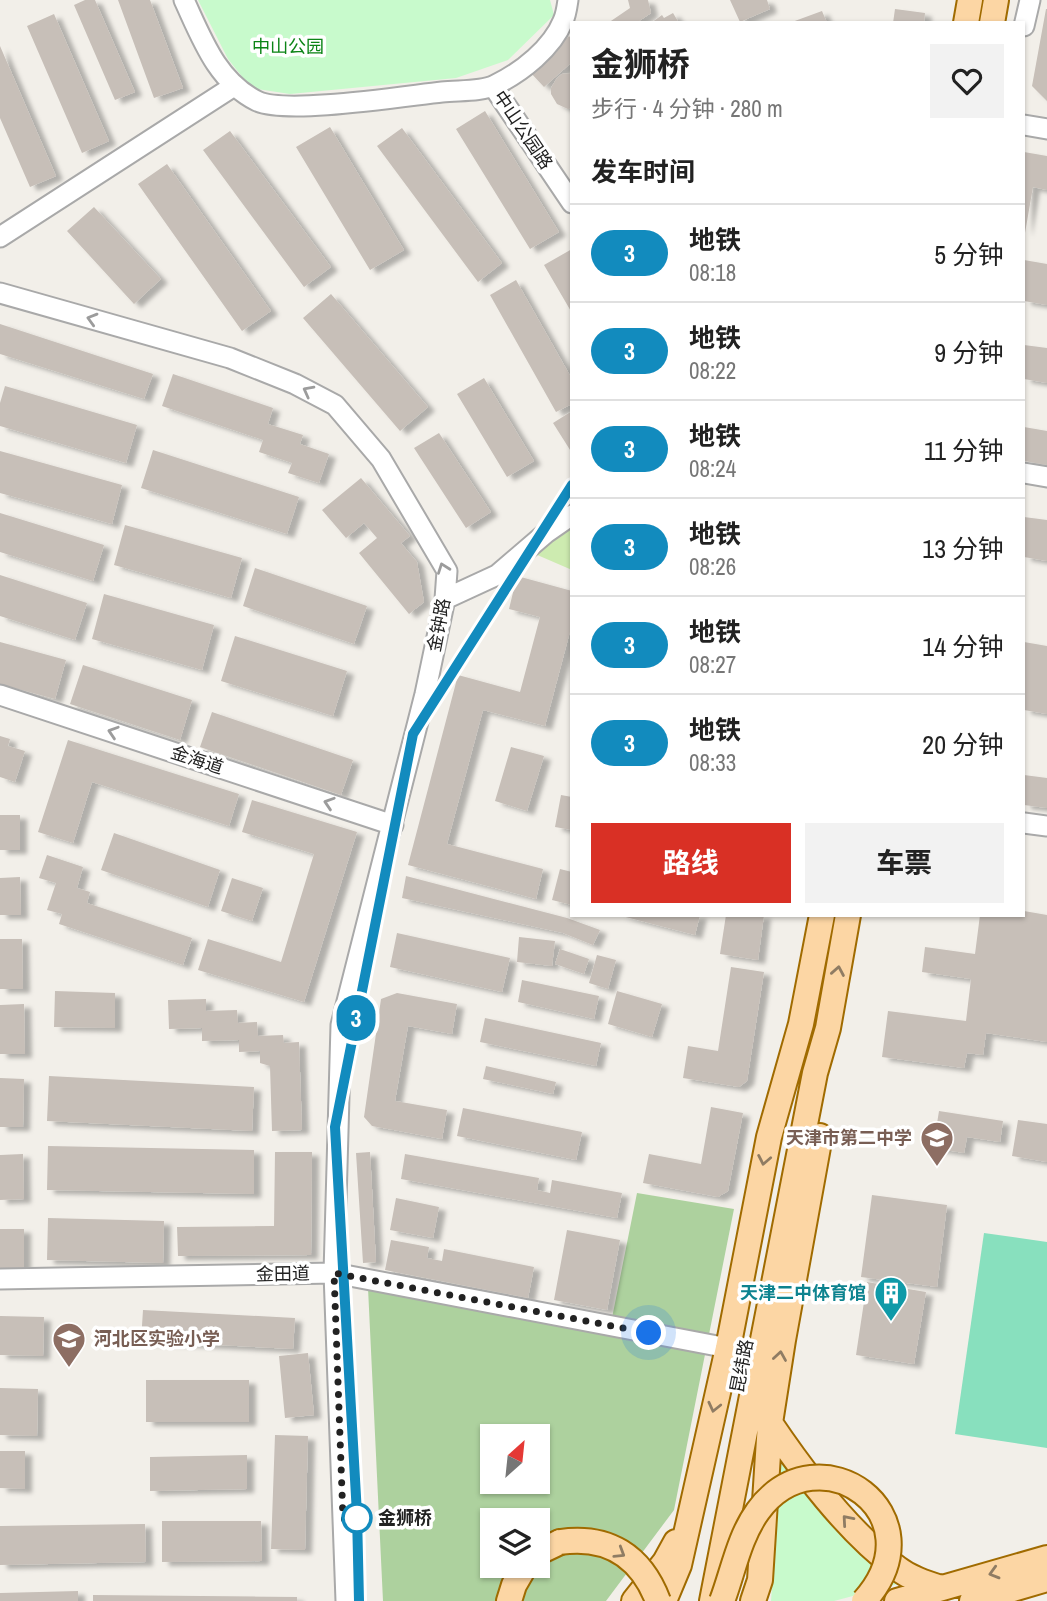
<!DOCTYPE html>
<html lang="zh">
<head>
<meta charset="utf-8">
<style>
  :root { --surface:#fff; --page:#f2f2f2; --text:#222; --muted:#767676; --line:#e0e0e0; --accent:#d93025 }
  body { margin:0; font-family:"Archivo Narrow","Noto Sans SC",sans-serif; background:var(--page); color:var(--text); height:100vh; display:flex; flex-direction:column; font-size:26px; white-space:nowrap }
  * { box-sizing:border-box; margin:0 }
  p { font-size:23px; color:var(--muted) }
  .icon { flex:none; width:38px; height:38px; fill:none; stroke:currentColor; stroke-width:2; stroke-linecap:round; stroke-linejoin:round }
  .map { position:relative; flex:1; overflow:hidden }
  .drawer { position:absolute; left:570px; top:21px; width:455px; height:896px; display:flex; flex-direction:column; background:var(--surface); border-radius:0px; box-shadow:0 2px 5px #0004 }
  .drawer>* { flex:none }
  .badge { padding:0 14px; border-radius:23px; font-size:24px; line-height:46px }
  .needle { width:46px; rotate:27deg }
  .buttons { position:absolute; left:480px; top:1424px; display:grid; gap:14px }
  .buttons a { display:grid; place-items:center; width:70px; height:70px; border-radius:0px; background:var(--surface); box-shadow:0 2px 5px #0004; font-size:35px }
  .you { position:absolute; width:35px; height:35px; margin:-18px; border:5px solid #fff; border-radius:50%; background:#1a73e8; box-shadow:0 0 0 10px #1a73e833 }
  .map>.badge { position:absolute; translate:-50% -50%; box-shadow:0 0 0 4px #fff }
  h2 { padding:0 21px; font-size:26px; line-height:63px }
  .round { display:grid; place-items:center; flex:none; width:74px; height:74px; border-radius:0px; background:var(--page) }
  .head { display:flex; align-items:center; justify-content:space-between; height:119px; padding:0 21px }
  h1 { font-size:33px; font-weight:700; line-height:52px }
  .primary-button { display:flex; gap:14px; margin-top:auto; padding:14px 21px }
  .primary-button a { flex:1; height:80px; border-radius:0px; background:var(--accent); color:#fff; font-size:28px; font-weight:700; line-height:80px; text-align:center }
  .primary-button a+a { background:var(--page); color:var(--text) }
  ul { padding:0; list-style:none }
  li { display:flex; align-items:center; gap:21px; height:98px; padding:0 21px; border-top:2px solid var(--line) }
  li div { flex:1 }
  li b { display:block; font-size:26px }
  li em { font-style:normal }
  li .badge { min-width:77px; font-weight:700; text-align:center }
  .map>svg:first-child { display:block }
  .grass { fill:#cdebb0 }
  .forest { fill:#add19e; fill-rule:evenodd }
  .park { fill:#c8facc }
  .pitch { fill:#88e0be }
  .building { fill:#c7bfb8; filter:url(#shadow) }
  .lines { fill:none; stroke-linecap:round; stroke-linejoin:round }
  .minor-casing { stroke:#a9a9a9; stroke-width:23 }
  .major-casing { stroke:#a06b00; stroke-width:28 }
  .minor { stroke:#fff; stroke-width:19 }
  .major { stroke:#fcd6a4; stroke-width:24 }
  .major-bridge-casing { stroke:#a06b00; stroke-width:28; stroke-linecap:butt }
  .major-bridge { stroke:#fcd6a4; stroke-width:24 }
  .oneway { stroke:#9c9c9c }
  .oneway2 { stroke:#8f7c63 }
  .line-casing { stroke:#fff; stroke-width:16 }
  .line { stroke:#128bbe; stroke-width:10 }
  .walk { stroke:#222; stroke-width:7; stroke-dasharray:0 12.6 }
  .stop-dot { fill:#fff; stroke:#128bbe; stroke-width:3.5 }
  .labels { text-anchor:middle; stroke-width:7; stroke-linejoin:round; paint-order:stroke }
  .park-label { font-size:18px; fill:#0c8416; stroke:#fff }
  .street-label { font-size:18px; fill:#222; stroke:#fff }
  .education-label { font-size:18px; font-weight:bold; fill:#785e54; stroke:#fff; text-anchor:end }
  .culture-label { font-size:18px; font-weight:bold; fill:#0d838f; stroke:#fff; text-anchor:end }
  .stop-label { font-size:18px; font-weight:bold; fill:#222; stroke:#fff; text-anchor:start }
</style>
</head>
<body>
<div class="map">
<svg width="1047" height="1601" viewBox="0 0 1047 1601">
  <defs>
    <filter id="shadow"><feDropShadow dx="7" dy="4" stdDeviation="2" flood-color="#0004"/></filter>
  </defs>
  <rect width="100%" height="100%" fill="#f2efe9"/>
  <path class="grass" d="M572 528V570L535 554Z"/>
  <path class="forest" d="M637 1193 734 1209 674 1510 606 1601H383L368 1288 609 1333ZM492 1437H537V1482H492ZM492 1521H537V1566H492Z"/>
  <path class="park" d="M198 0H550L554 15 508 60 456 78 290 94 251 88 228 59Z
    M781 1456 870 1560 898 1584 834 1601H771Z"/>
  <path class="pitch" d="M984 1233 1047 1242V1448L955 1434Z"/>
  <path class="building" d="M85 0H95L135 92 115 100 74 5Z
    M118 0H150L183 88 154 98Z
    M628 0H648L651 13 636 23H608L630 8Z
    M730 0H767L770 9 740 22Z
    M895 9 925 13 924 23H893Z
    M1046 9H1047V101L1032 86Z
    M822 11 827 23H792V22Z
    M673 13 679 23H651L662 15 664 18Z
    M54 14 109 141 82 153 27 26Z
    M569 36 572 40V62L544 87 530 72Z
    M0 46 56 176 30 187 0 118Z
    M572 73V108L568 109 557 104 551 94V88L557 78 562 74Z
    M485 111 559 232 530 249 456 129Z
    M330 127 404 250 370 270 296 147Z
    M402 128 502 263 478 282 377 146Z
    M230 131 331 267 304 287 203 150Z
    M1024 152 1047 156V190L1033 187 1025 233Z
    M167 164 271 311 242 331 138 184Z
    M94 207 161 279 134 304 67 231Z
    M572 249V313L544 265Z
    M1024 260 1047 264V305L1024 301Z
    M516 280 572 379V404L556 412 490 295Z
    M331 294 428 407 400 431 303 318Z
    M0 324 153 374 144 399 0 354Z
    M1024 345 1047 348V383L1024 379Z
    M173 374 273 408 268 424 303 435 300 444 329 454 319 483 288 473 292 463 259 452 263 440 162 406Z
    M484 378 534 461 507 477 457 394Z
    M5 386 137 425 126 463 0 426V403Z
    M572 411V453L553 423Z
    M1024 427 1047 431V465L1024 461Z
    M439 433 491 512 466 528 414 448Z
    M153 450 299 497 287 534 141 488Z
    M0 451 122 485 112 524 0 493Z
    M361 478 410 536 401 543 417 562 424 602 409 614 359 553 377 538 364 523 346 538 322 510Z
    M0 513 104 545 93 581 0 552Z
    M1024 517 1047 520V561L1024 557Z
    M125 525 242 558 231 598 114 565Z
    M255 568 367 606 354 644 243 606Z
    M0 575 87 603 75 640 0 616Z
    M517 576 572 591V624L545 726 483 710 447 844 543 869 536 899 408 865 458 675 520 692 540 617 509 609Z
    M104 594 214 625 202 670 92 639Z
    M235 636 347 671 333 716 221 681Z
    M0 642 66 660 55 699 0 684Z
    M1024 642 1047 646V714L1024 710Z
    M83 665 192 700 180 740 70 704Z
    M212 712 353 760 341 795 200 747Z
    M0 736 10 739 8 746 25 751 15 782 0 777Z
    M68 740 239 794 229 826 92 782 73 843 38 832Z
    M511 747 544 756 527 811 495 801Z
    M1024 775 1047 778V808L1024 805Z
    M561 795 572 797V830L555 827Z
    M252 800 357 832 304 1002 198 970 208 939 281 962 314 854 242 832Z
    M0 815H20V850H0Z
    M114 833 220 870 208 907 101 870Z
    M47 855 83 867 77 888 90 892 87 903 192 938 183 965 59 924 62 914 47 910 56 883 39 878Z
    M560 869 572 872V905L552 900Z
    M406 876 567 918 600 930 593 945 563 933 402 898Z
    M20 877 21 915H0V878Z
    M232 878 263 888 252 921 221 911Z
    M1024 911 1047 915V1042L986 1033 983 1055 967 1053 964 1068 882 1057 888 1011 966 1021 971 979 922 972 925 947 975 954 980 915H1024Z
    M618 915H700L695 935Z
    M726 915H764L758 960 720 954Z
    M397 933 510 958 502 992 390 967Z
    M519 937 555 941 552 966 517 962Z
    M0 939H22L23 989H0Z
    M560 949 589 959 584 974 555 964Z
    M597 955 616 960 608 989 589 983Z
    M731 967 764 972 747 1081 739 1087 683 1078 688 1046 718 1051Z
    M522 980 599 996 594 1019 518 1002Z
    M55 991 115 993V1028L54 1027Z
    M617 991 662 1004 652 1037 608 1024Z
    M397 993 457 1004 452 1034 408 1026 395 1101 447 1110 442 1139 372 1126 364 1117 381 999Z
    M206 999V1011L237 1010 238 1023 257 1022 258 1036 283 1035 284 1043 299 1042 302 1130 272 1131 270 1066 260 1063V1051L239 1052V1040L202 1041V1028L169 1029 168 1000Z
    M24 1004 25 1054H0V1005Z
    M485 1018 601 1043 596 1066 480 1042Z
    M486 1066 556 1082 553 1094 483 1079Z
    M49 1076 254 1087 252 1131 47 1121Z
    M0 1078 24 1079 23 1127H0Z
    M711 1107 743 1113 728 1191 718 1197 643 1183 649 1154 701 1164Z
    M463 1108 582 1132 576 1160 457 1136Z
    M939 1111 1003 1121 1000 1142 967 1137 964 1153 933 1148Z
    M1018 1120 1047 1124V1162L1012 1156Z
    M48 1146 254 1150V1194L47 1190Z
    M275 1152H312L311 1255 178 1256 177 1227 274 1226Z
    M370 1152 376 1262 363 1263 356 1153Z
    M23 1154 24 1199 0 1200V1155Z
    M405 1154 539 1178 537 1190 550 1193 552 1180 622 1193 617 1218 401 1179Z
    M872 1195 947 1205 937 1287 861 1277Z
    M396 1198 439 1207 433 1238 390 1230Z
    M48 1218 164 1221 163 1263 47 1260Z
    M0 1229H24V1274H0Z
    M567 1230 620 1240 607 1310 554 1300Z
    M391 1240 429 1247 427 1258 442 1261 444 1249 534 1267 528 1298 385 1270Z
    M867 1282 926 1292 914 1364 856 1355Z
    M143 1310 295 1318 293 1349 141 1341Z
    M0 1316 44 1317 43 1356 0 1355Z
    M308 1353 314 1415 285 1418 279 1356Z
    M146 1380H249V1422H146Z
    M0 1388 38 1389 37 1436 0 1435Z
    M275 1435 308 1436 305 1550 271 1549Z
    M0 1451H25V1489L0 1488Z
    M247 1455V1489L150 1491V1457Z
    M162 1521H261L262 1561 162 1562Z
    M145 1524 146 1562 0 1565V1526Z
    M78 1591V1601H0V1593Z
    M93 1595 297 1597V1601H93Z"/>
  <g class="lines">
    <defs>
      <path id="minor" d="M184 0C202 39 217 81 257 101 286 115 405 96 442 92 458 90 481 92 495 85 522 72 552 48 563 21 566 15 567 7 568 0
        M1024 26 1030 0
        M493 86 572 203
        M1024 125 1047 129
        M0 237 234 86
        M0 293 230 358 295 384 335 405 381 459 447 571 445 599 425 694 341 1025 334 1273 346 1601
        M1024 473 1047 477
        M445 599 497 575 546 533 572 515
        M0 695 393 825
        M1024 823 1047 826
        M0 1279 334 1273 728 1348"/>
      <path id="major" d="M966 23 970 0
        M992 23 996 0
        M770 1423C803 1472 849 1533 897 1568 910 1578 925 1583 941 1588
        M537 1553 560 1542
        M509 1601 514 1585 525 1566
        M634 1601 665 1562 676 1542
        M664 1601 679 1565 728 1348 769 1137 801 1024 822 915
        M712 1601 815 1073 828 1028 848 915
        M753 1601 760 1580 770 1423 783 1340 820 1136
        M897 1601 1047 1558
        M972 1601 1047 1579"/>
    </defs>
    <use href="#minor" class="minor-casing"/>
    <use href="#major" class="major-casing"/>
    <use href="#minor" class="minor"/>
    <use href="#major" class="major"/>
    <defs>
      <path id="major-bridge" d="M560 1542C608 1535 641 1556 658 1601
        M722 1601C733 1572 739 1537 758 1511 819 1428 941 1515 864 1601"/>
    </defs>
    <use href="#major-bridge" class="major-bridge-casing"/>
    <use href="#major-bridge" class="major-bridge"/>
  </g>
  <defs><path id="oneway-chevron" d="M-2-3.5L2.5 0L-2 3.5" fill="none" stroke-width="1.6" stroke-linecap="round" stroke-linejoin="round" transform="scale(1.75)"/></defs>
  <g class="oneway">
    <use href="#oneway-chevron" transform="translate(92 319) rotate(-164)"/>
    <use href="#oneway-chevron" transform="translate(308 391) rotate(-152)"/>
    <use href="#oneway-chevron" transform="translate(443 568) rotate(-110)"/>
    <use href="#oneway-chevron" transform="translate(113 732) rotate(-162)"/>
    <use href="#oneway-chevron" transform="translate(329 803) rotate(-162)"/>
  </g>
  <g class="oneway2">
    <use href="#oneway-chevron" transform="translate(838 971) rotate(-80)"/>
    <use href="#oneway-chevron" transform="translate(764 1160) rotate(101)"/>
    <use href="#oneway-chevron" transform="translate(780 1356) rotate(-81)"/>
    <use href="#oneway-chevron" transform="translate(714 1407) rotate(103)"/>
    <use href="#oneway-chevron" transform="translate(847 1520) rotate(-131)"/>
    <use href="#oneway-chevron" transform="translate(620 1553) rotate(32)"/>
    <use href="#oneway-chevron" transform="translate(994 1573) rotate(164)"/>
  </g>
  <g class="lines">
    <defs>
      <path id="line" d="M359 1601 357 1514 335 1127 413 734 572 485"/>
    </defs>
    <use href="#line" class="line-casing"/>
    <use href="#line" class="line"/>
    <path class="walk" d="M357 1518 343 1519 334 1273 649 1333"/>
  </g>
  <defs>
    <symbol id="school-pin" viewBox="-11 -11 22 30"><path d="M0 17L-7.5 6A9.5 9.5 0 1 1 7.5 6Z" fill="#8d6e63" stroke="#fff"/><path d="M0-5L7-2L0 1L-7-2ZM-4 1L0 2.5L4 1V4Q0 6-4 4Z" fill="#fff"/></symbol>
    <symbol id="building-pin" viewBox="-11 -11 22 30"><path d="M0 17L-7.5 6A9.5 9.5 0 1 1 7.5 6Z" fill="#0f9aa8" stroke="#fff"/><path d="M-4-6H4V6H1V3H-1V6H-4ZM-2.5-4.3h1.7v1.8h-1.7ZM.8-4.3h1.7v1.8H.8ZM-2.5-1h1.7V.8h-1.7ZM.8-1h1.7V.8H.8Z" fill="#fff"/></symbol>
  </defs>
  <g fill-rule="evenodd">
    <use href="#school-pin" x="918" y="1119" width="38" height="52"/>
    <use href="#building-pin" x="872" y="1274" width="38" height="52"/>
    <use href="#school-pin" x="50" y="1320" width="38" height="52"/>
  </g>
  <circle class="stop-dot" cx="357" cy="1518" r="14"/>
  <g class="labels">
    <g class="park-label">
      <text x="288" y="53">中山公园</text>
    </g>
    <g class="street-label">
      <text transform="translate(523 130) rotate(56)" y="6">中山公园路</text>
      <text transform="translate(439 625) rotate(-79)" y="6">金钟路</text>
      <text transform="translate(197 760) rotate(18)" y="6">金海道</text>
      <text transform="translate(283 1274) rotate(-1)" y="6">金田道</text>
      <text transform="translate(742 1366) rotate(-79)" y="6">昆纬路</text>
    </g>
    <g class="education-label">
      <text x="912" y="1144">天津市第二中学</text>
      <text x="94" y="1345" text-anchor="start">河北区实验小学</text>
    </g>
    <g class="culture-label">
      <text x="866" y="1299">天津二中体育馆</text>
    </g>
    <g class="stop-label">
      <text x="378" y="1524">金狮桥</text>
    </g>
  </g>
</svg>
<div class="buttons">
<a><svg class="needle" viewBox="-14 -14 28 28"><path d="M0-13l5 13h-10z" fill="#e53935"/><path d="M0 13l5-13h-10z" fill="#767676"/></svg></a>
<a><svg class="icon" aria-label="layers" viewBox="0 0 24 24"><path d="M12 4l9 5-9 5-9-5zM3 14l9 5 9-5"/></svg></a>
</div>
<div class="you" style="left:649px;top:1333px"></div>
<b class="badge" style="left:356px;top:1018px;background:#128bbe;color:#fff">3</b>
<section class="drawer">
<div class="head"><div><h1>金狮桥</h1><p>步行 · 4 分钟 · 280 m</p></div><a class="round"><svg class="icon" aria-label="heart" viewBox="0 0 24 24"><path d="M12 20l-8-8c-3-5 5-10 8-4 3-6 11-1 8 4z"/></svg></a></div>
<h2>发车时间</h2>
<ul>
<li><span class="badge" style="background:#128bbe;color:#fff">3</span><div><b>地铁</b><p>08:18</p></div><em>5 分钟</em></li>
<li><span class="badge" style="background:#128bbe;color:#fff">3</span><div><b>地铁</b><p>08:22</p></div><em>9 分钟</em></li>
<li><span class="badge" style="background:#128bbe;color:#fff">3</span><div><b>地铁</b><p>08:24</p></div><em>11 分钟</em></li>
<li><span class="badge" style="background:#128bbe;color:#fff">3</span><div><b>地铁</b><p>08:26</p></div><em>13 分钟</em></li>
<li><span class="badge" style="background:#128bbe;color:#fff">3</span><div><b>地铁</b><p>08:27</p></div><em>14 分钟</em></li>
<li><span class="badge" style="background:#128bbe;color:#fff">3</span><div><b>地铁</b><p>08:33</p></div><em>20 分钟</em></li>
</ul>
<div class="primary-button"><a>路线</a><a>车票</a></div>
</section>
</div>
</body>
</html>
